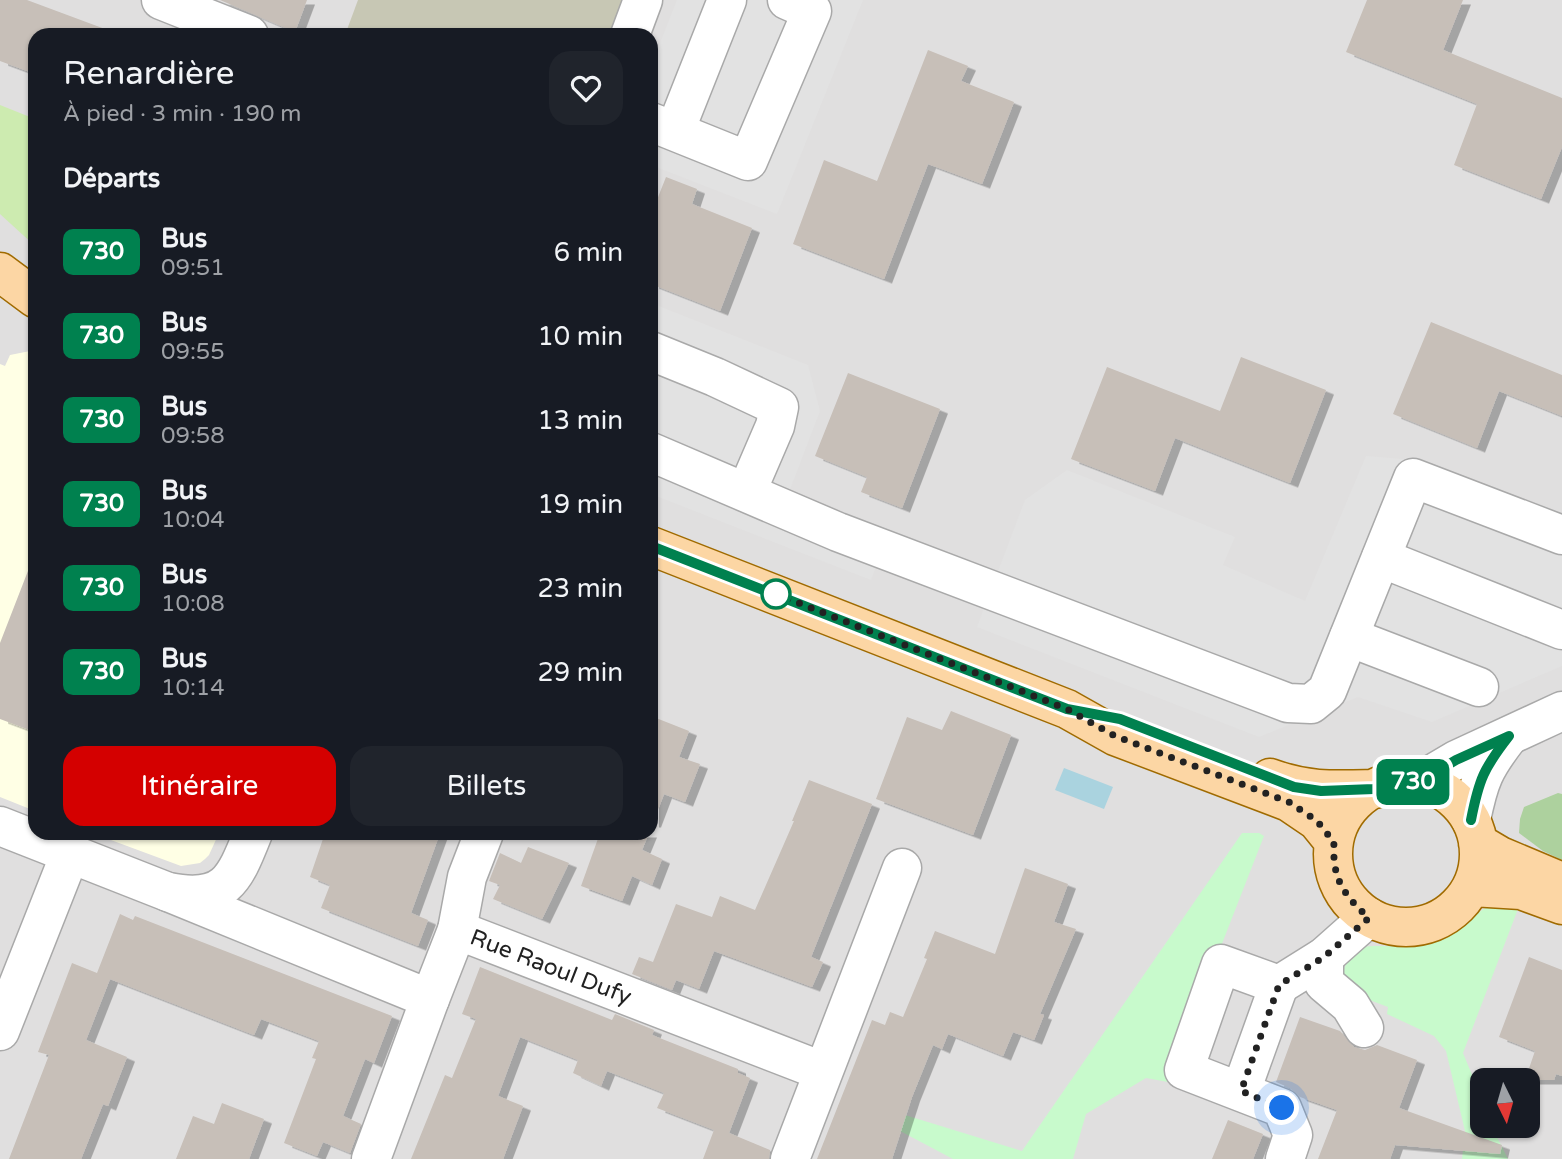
<!DOCTYPE html>
<html lang="fr">
<head>
<meta charset="utf-8">
<style>
  :root { --surface:#171b24; --page:#20242c; --text:#f1f3f6; --muted:#9ea1a6; --accent:#d40000 }
  body { margin:0; font-family:"Varela Round",sans-serif; background:var(--page); color:var(--text); height:100vh; display:flex; flex-direction:column; font-size:26px; white-space:nowrap }
  * { box-sizing:border-box; margin:0 }
  p { font-size:23px; color:var(--muted) }
  .icon { flex:none; width:38px; height:38px; fill:none; stroke:currentColor; stroke-width:2; stroke-linecap:round; stroke-linejoin:round }
  .map { position:relative; flex:1; overflow:hidden }
  .details { position:absolute; left:28px; top:28px; width:630px; height:812px; display:flex; flex-direction:column; background:var(--surface); border-radius:21px; box-shadow:0 2px 5px #0004 }
  .details>* { flex:none }
  .badge { padding:0 14px; border-radius:10px; font-size:24px; line-height:46px }
  .needle { width:46px; rotate:175deg }
  .tools { position:absolute; left:1470px; top:1068px; display:grid; gap:14px }
  .tools a { display:grid; place-items:center; width:70px; height:70px; border-radius:14px; background:var(--surface); box-shadow:0 2px 5px #0004; font-size:35px }
  .you { position:absolute; width:35px; height:35px; margin:-18px; border:5px solid #fff; border-radius:50%; background:#1a73e8; box-shadow:0 0 0 10px #1a73e833 }
  .map>.badge { position:absolute; translate:-50% -50%; box-shadow:0 0 0 4px #fff }
  h2 { padding:0 35px; font-size:26px; line-height:63px }
  .round { display:grid; place-items:center; flex:none; width:74px; height:74px; border-radius:21px; background:var(--page) }
  .summary { display:flex; align-items:center; justify-content:space-between; height:119px; padding:0 35px }
  h1 { font-size:33px; font-weight:600; line-height:52px }
  .cta { display:flex; gap:14px; margin-top:auto; padding:14px 35px }
  .cta a { flex:1; height:80px; border-radius:21px; background:var(--accent); color:#fff; font-size:28px; font-weight:600; line-height:80px; text-align:center }
  .cta a+a { background:var(--page); color:var(--text) }
  ul { padding:0; list-style:none }
  li { display:flex; align-items:center; gap:21px; height:84px; padding:0 35px }
  li div { flex:1 }
  li b { display:block; font-size:26px }
  li em { font-style:normal }
  li .badge { min-width:77px; font-weight:700; text-align:center }
  .map>svg:first-child { display:block }
  .residential { fill:#e0dfdf; fill-rule:evenodd }
  .education { fill:#ffffe5 }
  .construction { fill:#c7c7b4 }
  .grass { fill:#cdebb0 }
  .forest { fill:#add19e }
  .park { fill:#c8facc }
  .parking { fill:#e2e2e2 }
  .water { fill:#aad3df }
  .building { fill:#c7bfb8; filter:url(#shadow) }
  .lines { fill:none; stroke-linecap:round; stroke-linejoin:round }
  .minor-casing { stroke:#a9a9a9; stroke-width:41 }
  .major-casing { stroke:#a06b00; stroke-width:41 }
  .minor { stroke:#fff; stroke-width:38 }
  .major { stroke:#fcd6a4; stroke-width:38 }
  .line-casing { stroke:#fff; stroke-width:16 }
  .line { stroke:#00814f; stroke-width:10 }
  .walk { stroke:#222; stroke-width:7; stroke-dasharray:0 12.6 }
  .stop-dot { fill:#fff; stroke:#00814f; stroke-width:3.5 }
  .labels { text-anchor:middle; stroke-width:5; stroke-linejoin:round; paint-order:stroke }
  .street-label { font-size:23px; fill:#222; stroke:#fff }
</style>
</head>
<body>
<div class="map">
<svg width="1562" height="1159" viewBox="0 0 1562 1159">
  <defs>
    <filter id="shadow"><feDropShadow dx="8" dy="4.5" stdDeviation="0" flood-color="#0004"/></filter>
  </defs>
  <rect width="100%" height="100%" fill="#f2efe9"/>
  <path class="residential" d="M0 0H1562V1159H0ZM35 35H651V833H35ZM1482 1080H1528V1125H1482Z"/>
  <path class="education" d="M35 350V811L0 797V364L5 366 10 355Z
    M92 833H219L209 855 205 859 200 863 181 866Z"/>
  <path class="construction" d="M358 0H624L610 35H345Z"/>
  <path class="grass" d="M0 105 35 119V246L0 214Z"/>
  <path class="forest" d="M1558 793 1562 794V860L1543 851 1519 833 1520 819 1524 807Z"/>
  <path class="park" d="M1242 833H1259L1264 836 1168 1082 1146 1078 1086 1114 1073 1159H953L902 1132 864 1117 905 1115 1022 1151Z
    M1490 906 1518 909 1463 1053 1482 1099V1125H1491L1508 1159H1462L1465 1131 1446 1051 1434 1036 1387 1014 1388 1007 1335 987 1354 948C1383 942 1413 952 1441 940 1460 933 1472 913 1490 906Z"/>
  <path class="parking" d="M677 0H863L777 214 651 165V66Z
    M651 303 808 365 820 411 789 492 888 535 871 580 651 494Z
    M1366 456 1414 460 1562 518V666L1432 722 1358 697 1259 737 977 627 1025 500 1067 470 1235 537 1223 565 1305 601Z"/>
  <path class="water" d="M1064 768 1113 787 1104 809 1055 790Z"/>
  <path class="building" d="M0 0H27L113 32V35H35V74L0 61Z
    M220 0H307L295 32Z
    M1367 0H1463L1443 50 1562 98V147L1541 199 1454 165 1477 104 1346 52Z
    M928 50 968 66 961 81 1014 102 982 184 928 164 884 279 793 244 824 160 877 181Z
    M666 177 697 189 692 204 752 228 720 311 651 284V215Z
    M1431 322 1562 375V416L1499 391 1477 448 1393 414Z
    M1241 357 1326 390 1290 483 1175 438 1155 491 1071 459 1107 367 1220 411Z
    M848 373 940 409 902 508 861 492 867 477 815 456Z
    M33 558 35 559V732L0 719V643Z
    M951 711 1011 735 973 835 876 799 907 717 942 730Z
    M651 716 689 731 679 757 700 764 685 802 664 794 653 823H651Z
    M809 780 872 804 811 957 823 962 812 987 714 951 699 989 676 980 672 990 632 974 639 957 653 962 676 904 712 917 720 896 755 910 794 821H792Z
    M325 833H440L411 913 428 920 418 946 321 908 330 885 310 877Z
    M600 833H649L642 850 662 859 652 885 632 876 622 901 581 886Z
    M528 847 569 863 542 919 493 899 500 885 489 881 500 853 521 863Z
    M1025 868 1068 884 1054 922 1076 929 1040 1014 1044 1015 1034 1040 1013 1032 1003 1056 948 1034 942 1049 933 1045 912 1097 892 1159H817L872 1020 885 1025 890 1012 903 1017 927 959 924 958 935 931 995 954Z
    M120 914 133 920 135 916 392 1016 374 1063 365 1059 343 1116 361 1124 350 1153 323 1142 317 1156 284 1143 316 1059 312 1058 319 1041 261 1019 254 1035 110 979 86 1040 127 1057 108 1106 103 1104 81 1159H9L49 1055 38 1052 72 963 97 973Z
    M1529 957 1562 970V1076L1556 1074 1554 1080H1525L1535 1051 1499 1037Z
    M480 967 612 1020 615 1014 654 1030 652 1035 738 1069V1073L750 1078 729 1133 770 1150 769 1159H703L714 1130 657 1108 664 1093 607 1071 601 1086 573 1073 578 1060 520 1037 498 1096 523 1106 503 1159H411L445 1075 452 1078 476 1019 462 1014Z
    M1300 1017 1340 1031 1354 1047 1365 1050 1377 1045 1417 1060 1399 1108 1502 1145 1500 1154 1395 1145 1390 1159H1318L1337 1110 1300 1097 1290 1088 1276 1082Z
    M222 1103 264 1119 249 1159H176L193 1116 214 1124Z
    M1228 1120 1263 1134 1253 1159H1212Z"/>
  <g class="lines">
    <defs>
      <g id="minor">
        <path d="M161 0 249 35"/>
        <path d="M630 35 643 0"/>
        <path d="M651 122 748 161 812 11 787 0"/>
        <path d="M675 131 727 0"/>
        <path d="M651 351 715 377 779 407 775 426 747 491"/>
        <path d="M651 452 838 532 1288 703 1311 704 1327 691 1413 478 1562 535"/>
        <path d="M1381 558 1562 630"/>
        <path d="M1349 637 1479 687"/>
        <path d="M1419 782 1456 760 1562 711"/>
        <path d="M1471 820C1479 780 1484 768 1509 736"/>
        <path d="M0 826 168 892C225 903 234 881 253 833"/>
        <path id="s1" d="M168 892 430 999 457 930 822 1071"/>
        <path d="M457 930 467 877 484 833"/>
        <path d="M1324 957V983L1350 1005 1364 1028"/>
        <path d="M1279 985 1324 957 1369 917"/>
        <path d="M0 1031 70 854"/>
        <path d="M1241 1091 1279 985 1221 964 1184 1070 1282 1108 1293 1135 1285 1159"/>
        <path d="M371 1159 430 999"/>
        <path d="M790 1159 902 868"/>
      </g>
      <path id="major" d="M0 272 35 298
        M651 546 1067 709 1115 736 1289 802 1317 821 1334 842
        M1270 778C1308 792 1335 790 1375 789
        M1333 854a73 73 0 1 1 146 0a73 73 0 1 1-146 0Z
        M1478 843 1500 856 1562 882
        M1472 887 1521 890 1562 905"/>
    </defs>
    <use href="#minor" class="minor-casing"/>
    <use href="#major" class="major-casing"/>
    <use href="#minor" class="minor"/>
    <use href="#major" class="major"/>
  </g>
  <g class="lines">
    <defs>
      <path id="line" d="M651 546 1067 709 1120 719 1294 787 1321 791 1374 789 1393 782H1419L1456 760 1509 736C1484 768 1479 779 1471 820"/>
    </defs>
    <use href="#line" class="line-casing"/>
    <use href="#line" class="line"/>
    <path class="walk" d="M776 594 1067 709 1115 736 1289 802 1317 821 1334 842C1332 879 1343 894 1369 918L1324 957 1279 985 1241 1091 1282 1108"/>
  </g>
  <circle class="stop-dot" cx="776" cy="594" r="14"/>
  <g class="labels">
    <g class="street-label">
      <text dy="8" stroke="none"><textPath href="#s1" startOffset="458">Rue Raoul Dufy</textPath></text>
    </g>
  </g>
</svg>
<div class="tools">
<a><svg class="needle" viewBox="-14 -14 28 28"><path d="M0-13l5 13h-10z" fill="#e53935"/><path d="M0 13l5-13h-10z" fill="#9ea1a6"/></svg></a>
</div>
<div class="you" style="left:1282px;top:1108px"></div>
<b class="badge" style="left:1413px;top:782px;background:#00814f;color:#fff">730</b>
<section class="details">
<div class="summary"><div><h1>Renardière</h1><p>À pied · 3 min · 190 m</p></div><a class="round"><svg class="icon" aria-label="heart" viewBox="0 0 24 24"><path d="M12 20l-8-8c-3-5 5-10 8-4 3-6 11-1 8 4z"/></svg></a></div>
<h2>Départs</h2>
<ul>
<li><span class="badge" style="background:#00814f;color:#fff">730</span><div><b>Bus</b><p>09:51</p></div><em>6 min</em></li>
<li><span class="badge" style="background:#00814f;color:#fff">730</span><div><b>Bus</b><p>09:55</p></div><em>10 min</em></li>
<li><span class="badge" style="background:#00814f;color:#fff">730</span><div><b>Bus</b><p>09:58</p></div><em>13 min</em></li>
<li><span class="badge" style="background:#00814f;color:#fff">730</span><div><b>Bus</b><p>10:04</p></div><em>19 min</em></li>
<li><span class="badge" style="background:#00814f;color:#fff">730</span><div><b>Bus</b><p>10:08</p></div><em>23 min</em></li>
<li><span class="badge" style="background:#00814f;color:#fff">730</span><div><b>Bus</b><p>10:14</p></div><em>29 min</em></li>
</ul>
<div class="cta"><a>Itinéraire</a><a>Billets</a></div>
</section>
</div>
</body>
</html>
